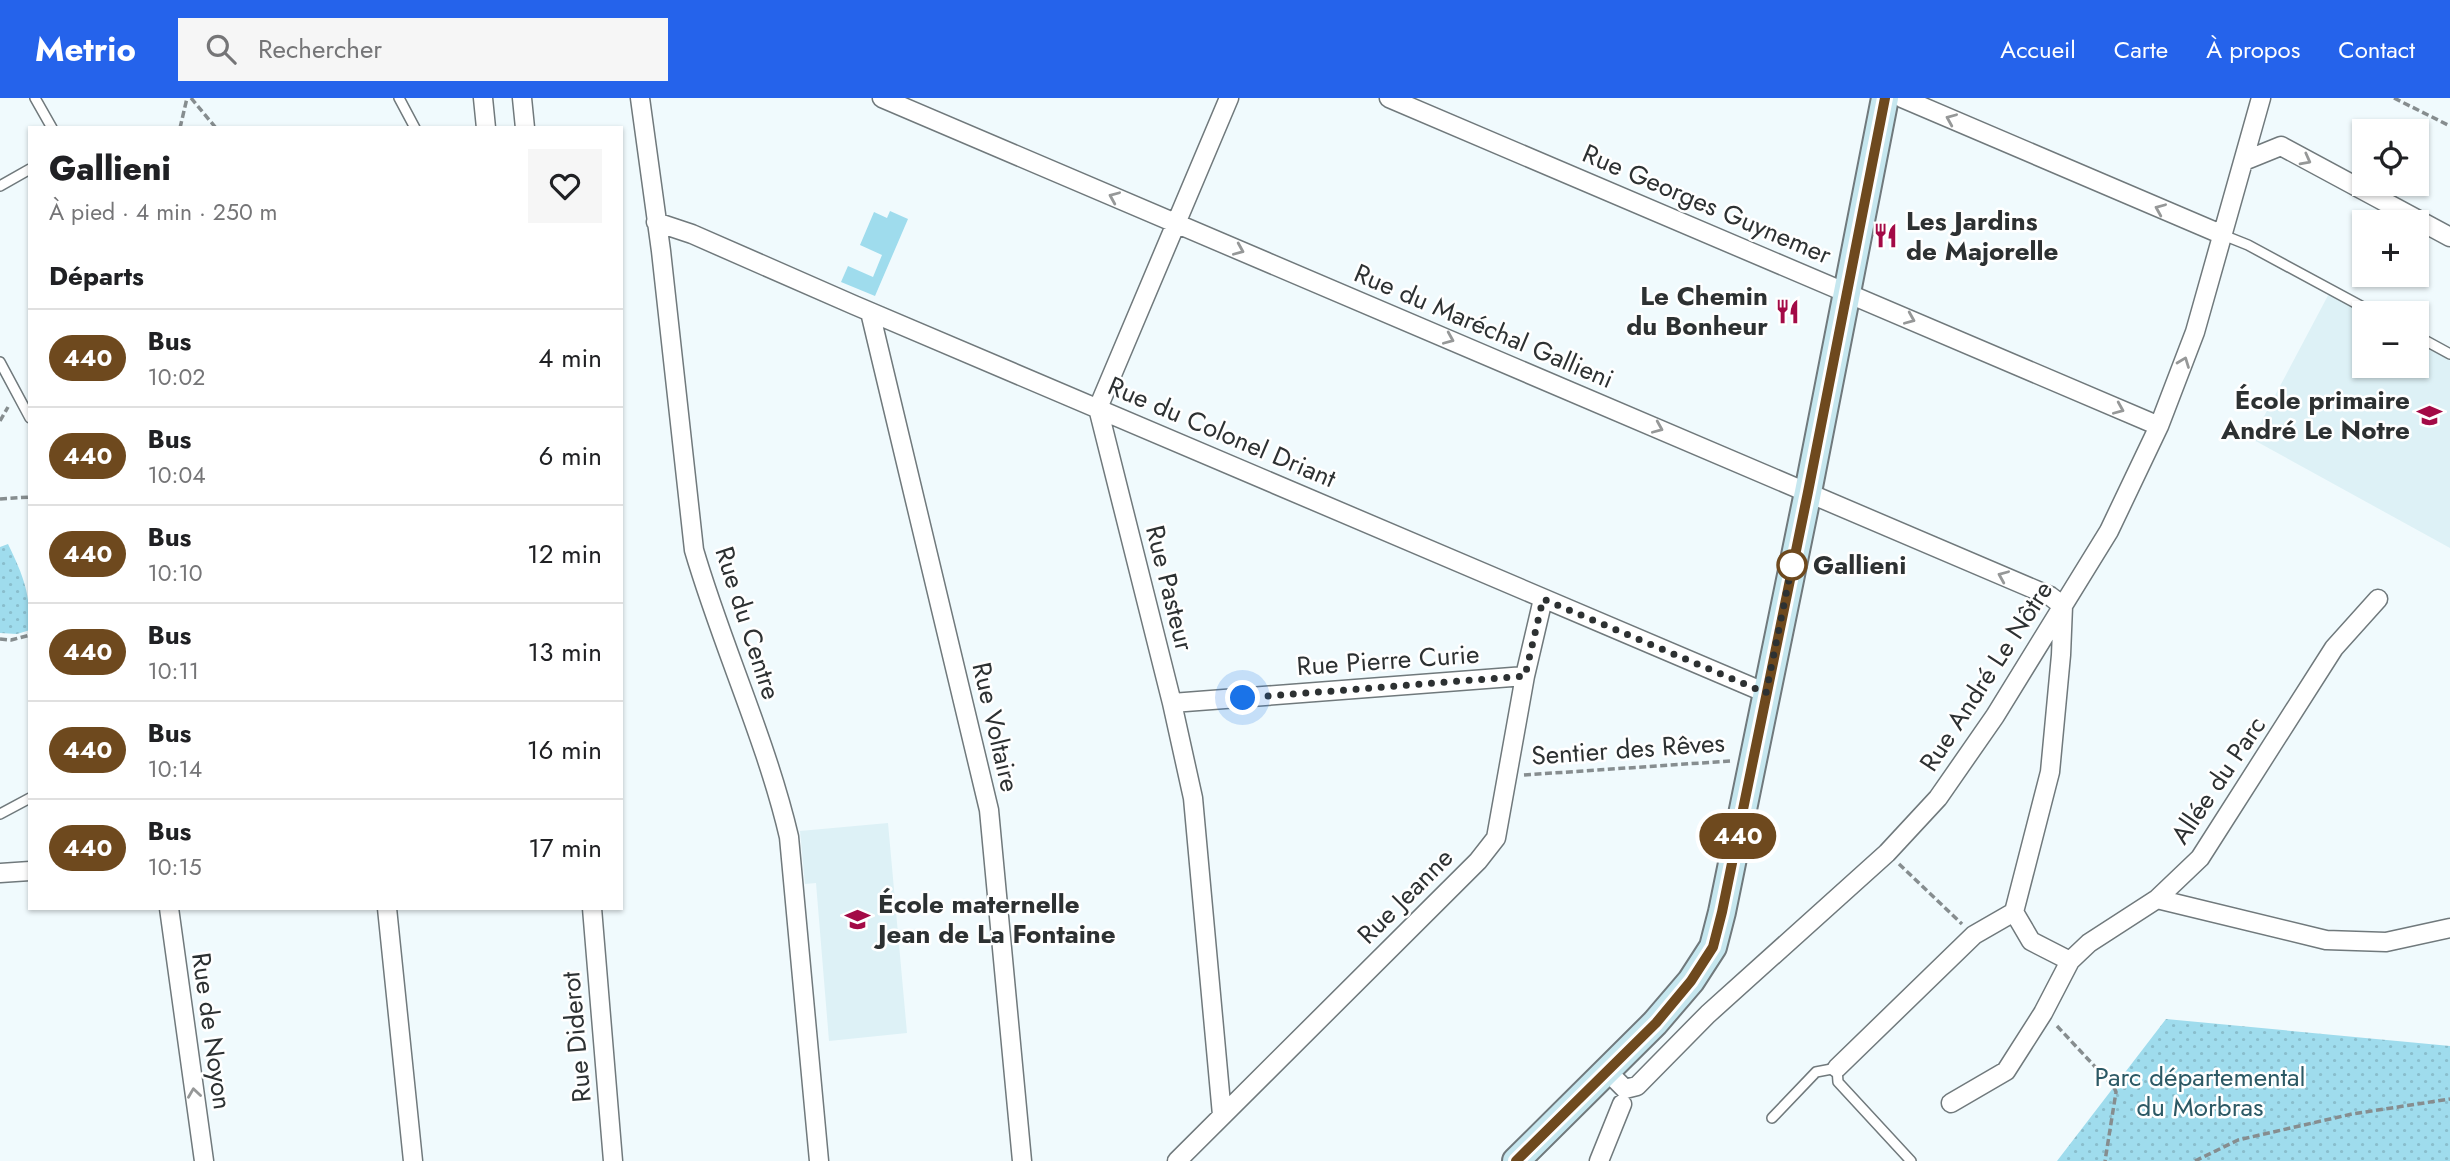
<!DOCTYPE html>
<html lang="fr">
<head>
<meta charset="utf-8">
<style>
  :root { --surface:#fff; --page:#f6f6f6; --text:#202124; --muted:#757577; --line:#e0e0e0; --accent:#2563eb }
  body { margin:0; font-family:Jost,sans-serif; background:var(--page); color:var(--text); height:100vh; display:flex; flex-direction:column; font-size:26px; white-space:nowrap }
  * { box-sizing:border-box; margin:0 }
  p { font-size:23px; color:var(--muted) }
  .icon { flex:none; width:38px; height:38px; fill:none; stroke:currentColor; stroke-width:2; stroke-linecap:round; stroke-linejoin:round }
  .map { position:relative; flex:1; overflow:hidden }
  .drawer { position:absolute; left:28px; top:28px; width:595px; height:784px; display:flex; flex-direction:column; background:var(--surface); border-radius:0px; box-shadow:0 2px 5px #0004 }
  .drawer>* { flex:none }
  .badge { padding:0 14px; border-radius:23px; font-size:24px; line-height:46px }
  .controls { position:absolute; left:2352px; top:21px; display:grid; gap:14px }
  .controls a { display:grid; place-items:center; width:77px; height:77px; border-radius:0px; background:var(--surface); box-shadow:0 2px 5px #0004; font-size:35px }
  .you { position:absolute; width:35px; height:35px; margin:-18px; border:5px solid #fff; border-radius:50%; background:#1a73e8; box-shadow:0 0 0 10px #1a73e833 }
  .map>.badge { position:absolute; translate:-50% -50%; box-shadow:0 0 0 4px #fff }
  h2 { padding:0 21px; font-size:26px; line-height:63px }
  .round { display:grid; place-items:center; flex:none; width:74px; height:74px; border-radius:0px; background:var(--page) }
  .summary { display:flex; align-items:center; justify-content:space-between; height:119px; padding:0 21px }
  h1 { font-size:33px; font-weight:800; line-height:52px }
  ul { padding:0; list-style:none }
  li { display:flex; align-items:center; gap:21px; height:98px; padding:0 21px; border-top:2px solid var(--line) }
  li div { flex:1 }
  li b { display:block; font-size:26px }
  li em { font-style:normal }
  li .badge { min-width:77px; font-weight:700; text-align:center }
  header { display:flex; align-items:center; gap:42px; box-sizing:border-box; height:98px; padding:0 35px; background:var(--accent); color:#fff }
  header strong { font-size:33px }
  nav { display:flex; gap:38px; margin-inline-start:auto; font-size:24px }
  .search { width:490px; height:63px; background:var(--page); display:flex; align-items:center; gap:18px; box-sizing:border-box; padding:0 24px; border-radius:0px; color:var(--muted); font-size:26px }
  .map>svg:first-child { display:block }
  .built { fill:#ddf1f6 }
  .green { fill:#9fdced }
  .park { fill:url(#park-dots) }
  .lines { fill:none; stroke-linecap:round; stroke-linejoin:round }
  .service-casing { stroke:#70797c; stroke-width:12 }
  .minor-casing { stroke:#70797c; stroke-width:21 }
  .secondary-casing { stroke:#70797c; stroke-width:30 }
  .path { stroke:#868d8f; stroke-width:3.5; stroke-dasharray:7 3.5; stroke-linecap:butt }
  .service { stroke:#fff; stroke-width:9 }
  .minor { stroke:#fff; stroke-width:18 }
  .secondary { stroke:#c6e7ef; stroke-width:26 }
  .oneway { stroke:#969898 }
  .line-casing { stroke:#fff; stroke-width:16 }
  .line { stroke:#6e491e; stroke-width:10 }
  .walk { stroke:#2d3132; stroke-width:7; stroke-dasharray:0 12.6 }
  .stop-dot { fill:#fff; stroke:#6e491e; stroke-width:3.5 }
  .labels { text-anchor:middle; stroke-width:5; stroke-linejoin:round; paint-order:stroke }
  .street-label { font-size:26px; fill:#2d3132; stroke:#fff }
  .poi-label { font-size:26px; font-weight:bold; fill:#2d3132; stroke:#fff; text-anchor:start }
  .stop-label { font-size:26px; font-weight:bold; fill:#2d3132; stroke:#fff; text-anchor:start }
  .park-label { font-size:26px; fill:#2c5965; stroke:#fff }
</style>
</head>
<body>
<header>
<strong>Metrio</strong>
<div class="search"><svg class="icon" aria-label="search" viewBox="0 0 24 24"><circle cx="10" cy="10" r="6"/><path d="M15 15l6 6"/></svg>Rechercher</div>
<nav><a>Accueil</a><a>Carte</a><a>À propos</a><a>Contact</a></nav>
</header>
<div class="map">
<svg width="2450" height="1063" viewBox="0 0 2450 1063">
  <defs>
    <pattern id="park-dots" width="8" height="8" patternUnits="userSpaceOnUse" patternTransform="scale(1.75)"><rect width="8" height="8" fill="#9fdced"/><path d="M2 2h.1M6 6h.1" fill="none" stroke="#89bdcc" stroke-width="1.8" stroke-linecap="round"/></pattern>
  </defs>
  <rect width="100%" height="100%" fill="#f0fafd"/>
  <path class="built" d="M2333 188 2384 215H2364V268H2417V233L2450 251V450L2252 341Z
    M888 725 907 935 829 943 816 785 805 786 800 733Z"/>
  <path class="green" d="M890 113 908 121 875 198 841 184 848 168 873 179 882 157 860 147 874 114 887 120Z"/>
  <path class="park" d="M8 446C24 479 30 495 30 532L17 536 0 535V449Z
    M2166 921 2450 948V1063H2057Z"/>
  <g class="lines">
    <defs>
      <path id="service" d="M35 0 52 30
        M399 0 415 30
        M0 88 30 71
        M2223 137 2248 147 2374 215
        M2417 238 2450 256
        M0 264 30 320
        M0 716 30 700
        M1772 1020 1816 974 1837 970 1838 984 1911 1063"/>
      <path id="minor" d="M483 0 486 30
        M522 0 525 30
        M640 0 661 153 694 452C722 548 766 641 789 739L819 1063
        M882 0 2050 498 2063 508 2061 557 2050 674 2014 814 1974 837 1837 970
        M1389 0 2159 328
        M1902 0 2223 137
        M2244 63 2281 48 2450 139
        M656 124 692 136 854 207 1766 595
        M870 214 989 712 1022 1063
        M1172 605 1525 578
        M0 775 30 773
        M2157 801 2326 842 2386 844 2450 830
        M169 810 204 1063
        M387 810 413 1063
        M592 810 613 1063
        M2014 814 2031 843 2070 863
        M1607 973 1625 991 1637 988 1708 916 1887 755 1938 700 1995 618 2109 433 2159 328 2195 234 2261 0
        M1951 1005 2006 973 2043 915 2070 863 2089 845 2157 801 2200 760 2334 550 2378 501
        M1222 1017 1193 700 1172 605 1098 310 1229 0
        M1177 1063 1478 763 1496 740 1525 578 1543 501
        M1599 1063 1622 1006"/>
      <path id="secondary" d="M1516 1063 1655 925 1691 883 1713 849 1722 814 1808 394 1885 0"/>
    </defs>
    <use href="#service" class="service-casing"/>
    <use href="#minor" class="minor-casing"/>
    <use href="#secondary" class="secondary-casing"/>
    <path class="path" d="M191 0 216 30
      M2394 0 2450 28
      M180 30 187 0
      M0 323 8 309
      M0 401 30 399
      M0 541 11 542 30 537
      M1524 677 1730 663
      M1899 766 1962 826
      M2057 928 2114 989 2116 994 2105 1063
      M2195 1063 2238 1042 2352 1016 2450 1001"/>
    <use href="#service" class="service"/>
    <use href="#minor" class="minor"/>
    <use href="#secondary" class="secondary"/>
  </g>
  <defs><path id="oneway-chevron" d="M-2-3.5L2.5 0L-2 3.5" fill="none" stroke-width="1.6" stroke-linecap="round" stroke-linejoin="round" transform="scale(1.75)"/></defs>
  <g class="oneway">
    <use href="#oneway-chevron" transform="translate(1951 21) rotate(-157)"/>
    <use href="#oneway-chevron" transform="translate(2306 62) rotate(28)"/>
    <use href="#oneway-chevron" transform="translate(1114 99) rotate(-157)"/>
    <use href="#oneway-chevron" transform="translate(2160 111) rotate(-157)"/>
    <use href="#oneway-chevron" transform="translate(1239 152) rotate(23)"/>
    <use href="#oneway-chevron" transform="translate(1910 221) rotate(23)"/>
    <use href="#oneway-chevron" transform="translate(1449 241) rotate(23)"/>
    <use href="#oneway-chevron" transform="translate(2184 264) rotate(-69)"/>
    <use href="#oneway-chevron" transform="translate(2119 311) rotate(23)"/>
    <use href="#oneway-chevron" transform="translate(1658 330) rotate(23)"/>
    <use href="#oneway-chevron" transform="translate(2003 478) rotate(-157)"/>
    <use href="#oneway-chevron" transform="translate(194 995) rotate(-98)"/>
  </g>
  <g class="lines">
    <defs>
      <path id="line" d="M1516 1063 1656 925 1691 883 1713 849 1722 814 1808 394 1885 0"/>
    </defs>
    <use href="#line" class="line-casing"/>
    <use href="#line" class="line"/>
    <path class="walk" d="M1243 600 1525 578 1543 501 1766 595 1794 457 1792 467"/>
  </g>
  <defs>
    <symbol id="restaurant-bare" viewBox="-9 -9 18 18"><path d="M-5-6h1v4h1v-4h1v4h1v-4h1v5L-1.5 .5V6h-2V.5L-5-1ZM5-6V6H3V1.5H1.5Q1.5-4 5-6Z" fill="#a30a46" stroke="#fff" stroke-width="2.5" paint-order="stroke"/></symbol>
    <symbol id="school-bare" viewBox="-9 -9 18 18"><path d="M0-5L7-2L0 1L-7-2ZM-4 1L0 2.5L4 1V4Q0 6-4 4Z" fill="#a30a46" stroke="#fff" stroke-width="2.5" paint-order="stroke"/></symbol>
  </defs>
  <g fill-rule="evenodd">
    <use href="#restaurant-bare" x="1868" y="120" width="35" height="35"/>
    <use href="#restaurant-bare" x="1770" y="196" width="35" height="35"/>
    <use href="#school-bare" x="2412" y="300" width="35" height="35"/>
    <use href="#school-bare" x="840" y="804" width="35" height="35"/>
  </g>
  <circle class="stop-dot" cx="1792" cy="467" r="14"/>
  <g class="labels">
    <g class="street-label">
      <text transform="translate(1707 106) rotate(23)" y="9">Rue Georges Guynemer</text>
      <text transform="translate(1484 228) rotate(23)" y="9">Rue du Maréchal Gallieni</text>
      <text transform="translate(1222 334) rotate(23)" y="9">Rue du Colonel Driant</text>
      <text transform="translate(1170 490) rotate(76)" y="9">Rue Pasteur</text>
      <text transform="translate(748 525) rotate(72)" y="9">Rue du Centre</text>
      <text transform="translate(1388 562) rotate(-4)" y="9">Rue Pierre Curie</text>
      <text transform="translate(1986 578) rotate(-57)" y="9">Rue André Le Nôtre</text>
      <text transform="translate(996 629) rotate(77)" y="9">Rue Voltaire</text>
      <text transform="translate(1628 651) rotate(-4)" y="9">Sentier des Rêves</text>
      <text transform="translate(2218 682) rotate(-56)" y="9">Allée du Parc</text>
      <text transform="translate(1405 798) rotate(-45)" y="9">Rue Jeanne</text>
      <text transform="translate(212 933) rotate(82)" y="9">Rue de Noyon</text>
      <text transform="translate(576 939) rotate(-95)" y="9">Rue Diderot</text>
    </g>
    <g class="poi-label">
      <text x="1906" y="132">Les Jardins<tspan x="1906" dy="30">de Majorelle</tspan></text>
      <text x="1768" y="207" text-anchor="end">Le Chemin<tspan x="1768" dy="30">du Bonheur</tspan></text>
      <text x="2410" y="311" text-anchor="end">École primaire<tspan x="2410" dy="30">André Le Notre</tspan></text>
      <text x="878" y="815">École maternelle<tspan x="878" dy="30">Jean de La Fontaine</tspan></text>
    </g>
    <g class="stop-label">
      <text x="1813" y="476">Gallieni</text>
    </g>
    <g class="park-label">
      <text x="2200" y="988">Parc départemental<tspan x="2200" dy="30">du Morbras</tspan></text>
    </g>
  </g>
</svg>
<div class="controls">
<a><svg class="icon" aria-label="locate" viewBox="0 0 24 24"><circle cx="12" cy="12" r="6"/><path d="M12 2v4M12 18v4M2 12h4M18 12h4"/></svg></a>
<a>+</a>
<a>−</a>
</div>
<div class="you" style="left:1243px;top:600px"></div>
<b class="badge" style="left:1738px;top:738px;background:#6e491e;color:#fff">440</b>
<section class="drawer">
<div class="summary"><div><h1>Gallieni</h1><p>À pied · 4 min · 250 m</p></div><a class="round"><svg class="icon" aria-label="heart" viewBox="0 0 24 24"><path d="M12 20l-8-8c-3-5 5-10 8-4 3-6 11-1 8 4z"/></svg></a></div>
<h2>Départs</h2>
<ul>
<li><span class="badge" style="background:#6e491e;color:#fff">440</span><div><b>Bus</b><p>10:02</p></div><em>4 min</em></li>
<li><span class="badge" style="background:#6e491e;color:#fff">440</span><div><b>Bus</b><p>10:04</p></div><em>6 min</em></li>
<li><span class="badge" style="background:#6e491e;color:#fff">440</span><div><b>Bus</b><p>10:10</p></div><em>12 min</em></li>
<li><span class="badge" style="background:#6e491e;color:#fff">440</span><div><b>Bus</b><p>10:11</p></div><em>13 min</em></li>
<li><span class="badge" style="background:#6e491e;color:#fff">440</span><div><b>Bus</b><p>10:14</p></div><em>16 min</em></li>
<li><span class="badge" style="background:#6e491e;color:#fff">440</span><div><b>Bus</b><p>10:15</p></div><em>17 min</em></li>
</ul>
</section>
</div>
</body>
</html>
